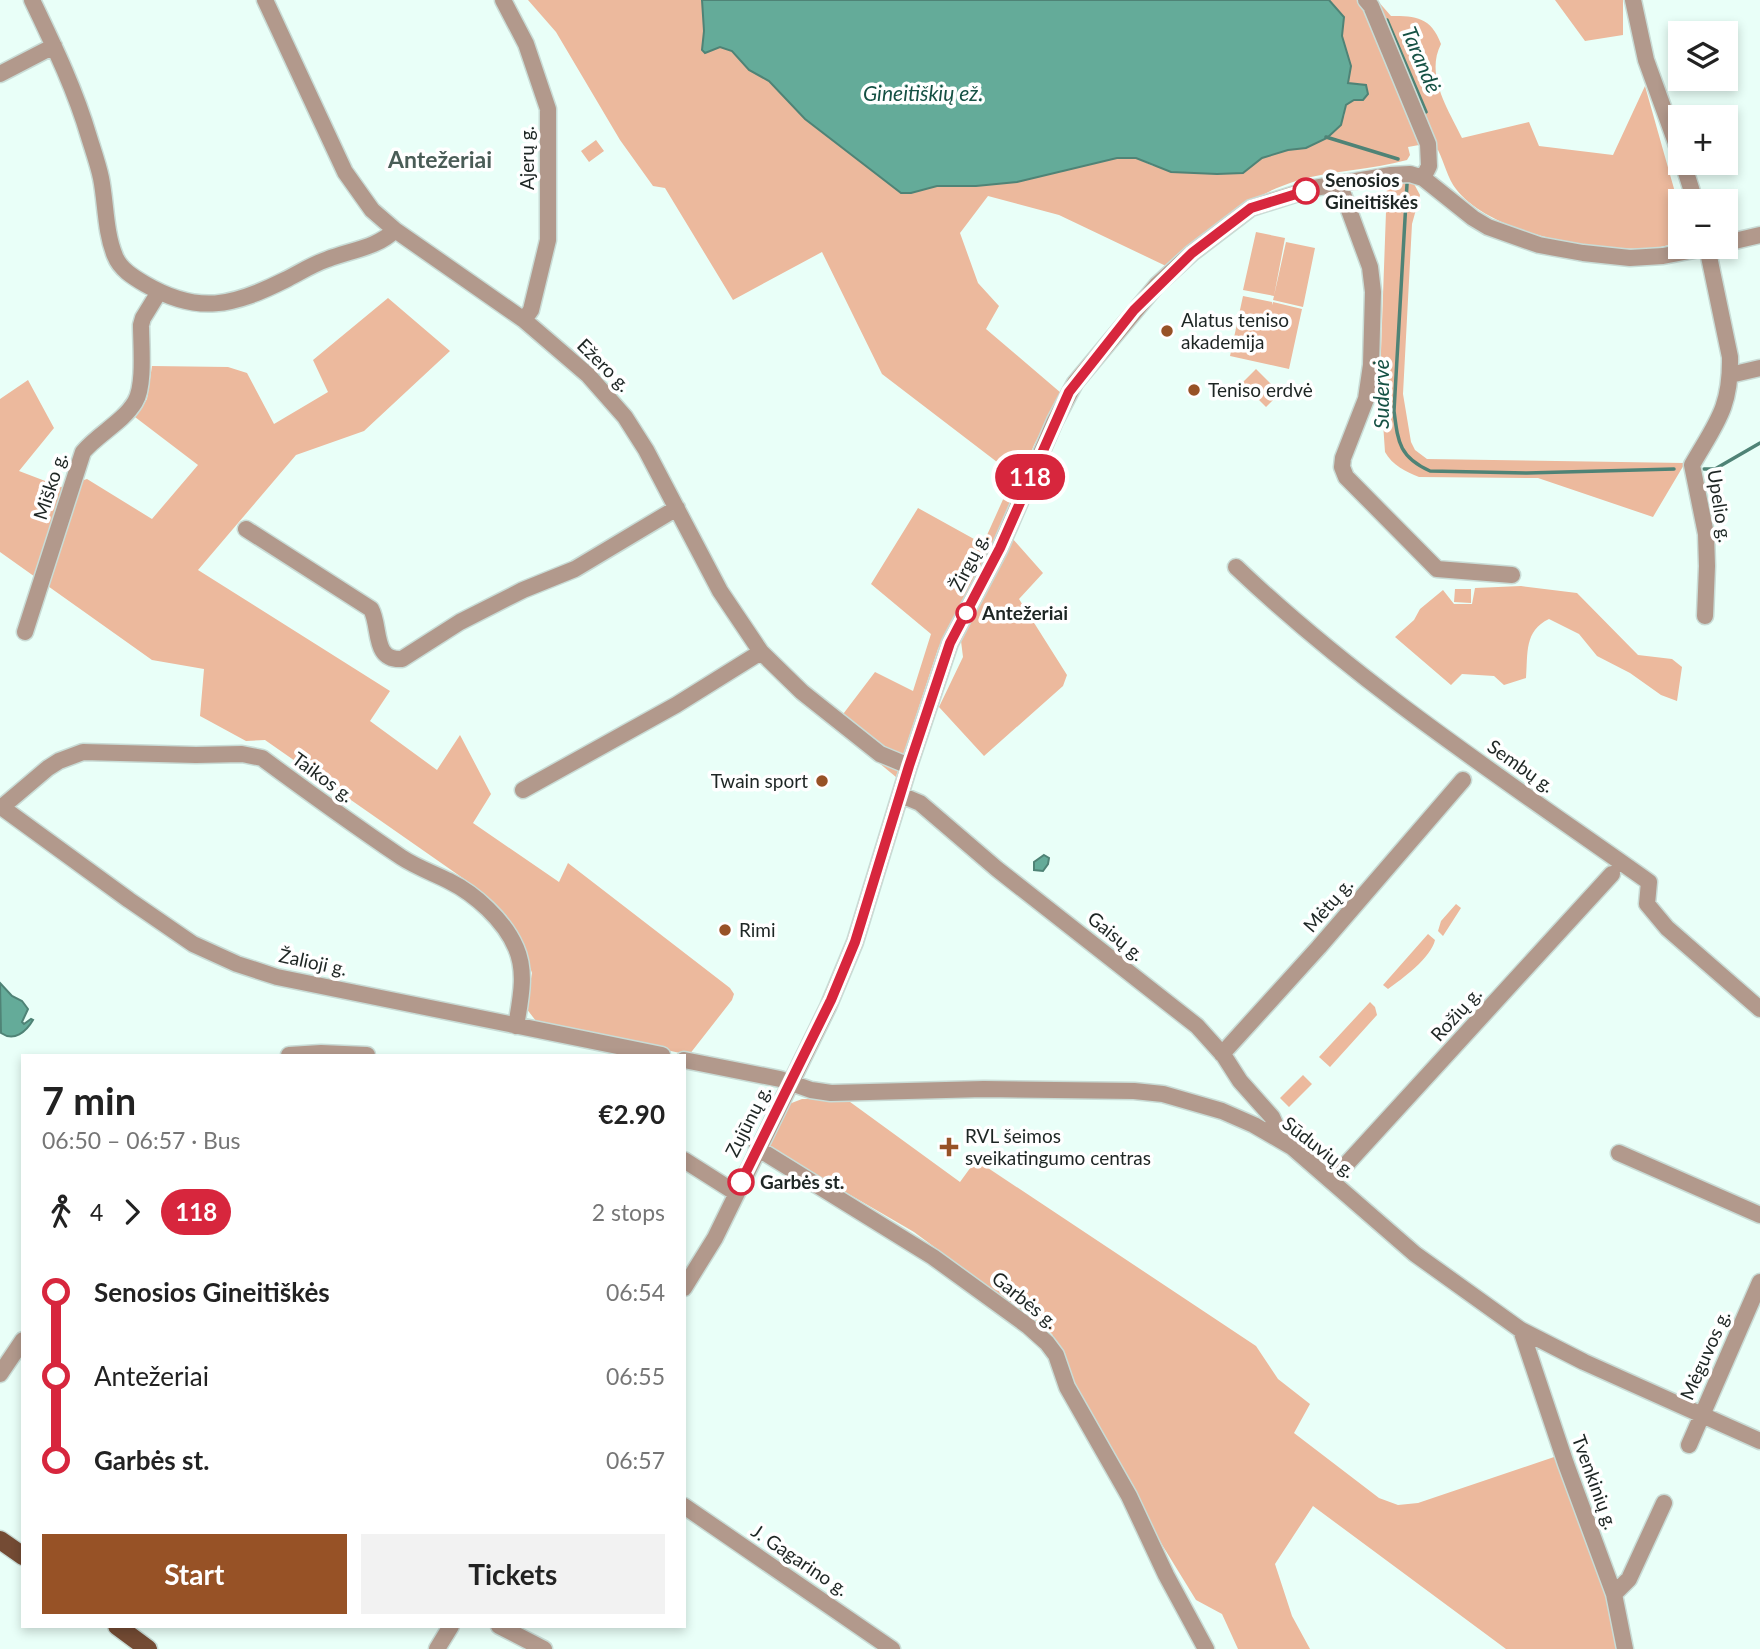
<!DOCTYPE html>
<html lang="en">
<head>
<meta charset="utf-8">
<style>
  :root { --surface:#fff; --page:#f2f2f2; --text:#222; --muted:#767676; --accent:#975226 }
  body { margin:0; font-family:Lato,sans-serif; background:var(--page); color:var(--text); height:100vh; display:flex; flex-direction:column; font-size:26px; white-space:nowrap }
  * { box-sizing:border-box; margin:0 }
  p { font-size:23px; color:var(--muted) }
  .icon { flex:none; width:38px; height:38px; fill:none; stroke:currentColor; stroke-width:2; stroke-linecap:round; stroke-linejoin:round }
  .map { position:relative; flex:1; overflow:hidden }
  .side { position:absolute; left:21px; top:1054px; width:665px; height:574px; display:flex; flex-direction:column; background:var(--surface); border-radius:0px; box-shadow:0 4px 10px #0003 }
  .side>* { flex:none }
  .badge { padding:0 14px; border-radius:23px; font-size:24px; line-height:46px }
  .buttons { position:absolute; left:1668px; top:21px; display:grid; gap:14px }
  .buttons a { display:grid; place-items:center; width:70px; height:70px; border-radius:0px; background:var(--surface); box-shadow:0 4px 10px #0003; font-size:35px }
  .map>.badge { position:absolute; translate:-50% -50%; box-shadow:0 0 0 4px #fff }
  .legs { display:flex; align-items:center; gap:10px; height:77px; padding:0 21px; font-size:23px }
  .legs p { margin-inline-start:auto }
  .head { display:flex; align-items:center; justify-content:space-between; height:119px; padding:0 21px }
  h1 { font-size:38px; font-weight:700; line-height:52px }
  .primary-button { display:flex; gap:14px; margin-top:auto; padding:14px 21px }
  .primary-button a { flex:1; height:80px; border-radius:0px; background:var(--accent); color:#fff; font-size:28px; font-weight:700; line-height:80px; text-align:center }
  .primary-button a+a { background:var(--page); color:var(--text) }
  ul { padding:0 21px; list-style:none }
  li { display:flex; align-items:center; gap:24px; height:84px; font-size:26px }
  li i { display:grid; place-items:center; width:10px; height:100%; margin:0 9px; background:currentColor }
  li i::after { content:''; width:18px; height:18px; margin:-9px; border:5px solid; border-radius:50%; background:var(--surface) }
  li p { margin-inline-start:auto }
  li:first-child i { background:linear-gradient(#0000 50%,currentColor 0) }
  li:last-child i { background:linear-gradient(currentColor 50%,#0000 0) }
  .map>svg:first-child { display:block }
  .green { fill:#ecb99d }
  .water { fill:#64ab99; stroke:#4f8376; stroke-width:2 }
  .lines { fill:none; stroke-linecap:round; stroke-linejoin:round }
  .stream { stroke:#4f8376; stroke-width:3.5 }
  .minor-casing { stroke:#c9dcd6; stroke-width:19 }
  .major-casing { stroke:#c9dcd6; stroke-width:21 }
  .minor { stroke:#b2998c; stroke-width:16 }
  .major { stroke:#744b34; stroke-width:18 }
  .line-1-casing { stroke:#fff; stroke-width:16 }
  .line-1 { stroke:#d7263d; stroke-width:10 }
  .stop-1-dot { fill:#fff; stroke:#d7263d; stroke-width:3.5 }
  .poi-dot { fill:#975226; stroke:#fff; stroke-width:2.5 }
  .labels { text-anchor:middle; stroke-width:7; stroke-linejoin:round; paint-order:stroke }
  .street-label { font-size:19px; fill:#1e2624; stroke:#fff }
  .stop-label { font-size:19px; font-weight:bold; fill:#1e2624; stroke:#fff; text-anchor:start }
  .poi-label { font-size:19px; fill:#1e2624; stroke:#fff; text-anchor:start }
  .water-label { font-size:21px; font-style:italic; fill:#155144; stroke:#fff }
  .quarter-label { font-size:23px; font-weight:bold; fill:#4a5d57; stroke:#fff }
</style>
</head>
<body>
<div class="map">
<svg width="1760" height="1649" viewBox="0 0 1760 1649">
  <rect width="100%" height="100%" fill="#e9fff8"/>
  <path class="green" d="M528 0H702L704 31 702 50 705 53 720 47 733 51 749 70 769 81 805 119 901 193H911L937 186H976L1117 158H1136L1153 166 1243 173 1262 158 1288 150 1344 117 1346 105 1354 100H1363V84L1348 83 1351 67 1342 36 1344 17 1329 0H1377L1391 16C1416 16 1431 17 1441 44 1425 75 1448 109 1462 138L1529 122 1539 146 1613 155 1645 86 1680 210V242C1671 244 1662 247 1654 248 1599 253 1491 235 1456 189 1448 179 1444 162 1438 150L1419 145 1408 147 1410 155 1407 160C1371 170 1332 170 1296 181 1245 197 1204 232 1166 266L1059 215 988 196 960 233 978 283 999 306 986 329 1061 393 1034 445 991 549 938 649 896 777 834 726 875 672 913 691 931 634 871 584 918 508 983 544 1014 475 882 374 822 252 733 300 665 188 653 186 620 140 556 32Z
    M1555 0H1623V35L1585 41Z
    M596 140 604 151 589 162 581 151Z
    M1403 182H1413L1420 195 1412 224 1403 394 1411 442 1415 450 1427 459 1685 463 1653 517 1538 478 1419 477C1406 472 1392 465 1385 452L1380 379 1387 184Z
    M1256 232 1285 238 1274 296 1286 242 1315 248 1303 307 1273 300 1274 296 1243 290Z
    M1243 296 1272 302V305L1273 302 1302 309 1289 369 1230 356Z
    M388 298 450 351 364 431 296 455 198 570 390 691 370 721 437 770 460 735 491 794 473 823 559 882 568 863 730 988 734 994 732 1000 689 1055 536 1021 526 1008 532 973 522 944 506 915 467 881 265 740 246 741 200 716 204 669 152 660 0 552V399L28 380 54 428 19 471 61 487 87 479 152 519 198 465 135 417 147 399 152 366 228 367 247 373 274 424 328 392 313 360Z
    M1256 369 1280 393 1266 407 1242 383Z
    M1012 538 1043 573 1019 599 1067 675 1063 686 984 756 939 707 963 657 961 641Z
    M1521 586 1577 593 1638 655 1672 659 1682 667 1677 701 1661 695 1630 673 1597 656 1579 634 1549 619C1524 631 1528 653 1526 678L1504 685 1494 676 1462 674 1451 685 1395 637 1414 620 1420 609 1443 590 1454 604H1472L1475 588Z
    M1455 589H1471V603L1454 602Z
    M1456 904 1461 908 1443 936 1438 931 1441 921Z
    M1428 934 1435 940C1431 958 1402 979 1388 989L1383 985Z
    M1370 1002 1375 1007 1377 1015 1330 1067 1319 1057Z
    M1303 1075 1312 1084 1289 1107 1280 1098Z
    M802 1099H846L960 1182 976 1160 1256 1346 1278 1379 1310 1404 1294 1433 1379 1498 1398 1505 1418 1503 1557 1456 1603 1584 1619 1649H1506L1313 1506 1275 1564 1292 1616 1310 1649H1238L1222 1614 1196 1600 1145 1517 1074 1382 1052 1334 914 1232 766 1146 789 1104Z"/>
  <path class="water" d="M702 0H1329L1344 17 1342 36 1351 66 1348 83 1366 85 1368 94 1363 100H1354L1346 105 1341 125 1327 138 1306 148 1288 150 1262 158 1243 173 1217 174 1171 172 1136 158H1117L1017 182 976 186H937L911 193H901L805 119 769 81 749 70 732 51 720 47 705 53 702 50 704 31Z
    M1044 855 1049 858 1048 864 1043 871 1034 870V862Z
    M0 983 12 996 22 1001 28 1009 22 1022 24 1024 31 1019 33 1020C26 1032 14 1042 1 1033Z"/>
  <g class="lines">
    <path class="stream" d="M1387 20 1426 112
      M1326 137 1398 159
      M1407 184 1394 411C1398 442 1399 457 1430 471L1527 473 1674 469
      M1704 469H1715L1760 443"/>
    <defs>
      <path id="minor" d="M32 0C53 44 75 89 89 137 93 150 98 164 101 178 106 203 105 232 115 256 120 269 133 277 145 284 198 315 233 306 285 280 299 273 313 264 328 259 351 250 377 248 395 230
        M265 0 345 172 372 210 395 230 524 320 588 375 625 417 646 450 720 591 761 652 802 692 880 754 909 766
        M503 0 526 44 548 109V240L531 310 524 320
        M1366 0 1371 6 1428 144 1429 166 1423 178
        M1633 0 1646 60 1680 154
        M0 74 54 46
        M1683 163 1695 201
        M1339 183 1370 267 1373 292 1371 365 1366 399 1343 458 1342 467 1346 477 1437 569 1512 575
        M1726 243 1760 235
        M1730 375 1760 368
        M246 529 371 609C381 627 372 661 402 659L460 622 523 590 575 569 677 508
        M1236 567C1362 687 1508 782 1649 882L1647 904 1667 928 1760 1009
        M1705 616 1707 566 1706 534 1692 465C1716 423 1731 408 1730 357L1707 247
        M25 632 83 452C98 434 123 422 135 402 145 386 141 345 141 325L143 318 159 292
        M523 790 676 705 761 652
        M901 795 920 803 997 869 1197 1026 1224 1056 1240 1081 1272 1117 1276 1126 1274 1136
        M0 806 129 900 193 944 237 964 277 977 662 1055
        M2 807 48 768 59 761 83 752 196 755 242 754 262 758C308 792 354 825 401 857 416 867 433 873 449 881 475 894 504 920 516 948 527 973 520 1001 516 1026
        M1222 1054 1319 947 1463 780
        M289 1055 321 1053 367 1055
        M684 1060 780 1079 811 1090 831 1093 984 1089 1134 1091 1163 1094 1222 1111 1254 1125 1292 1147 1415 1254 1521 1330 1584 1362 1760 1441
        M757 1148 933 1257 1028 1326 1047 1343 1056 1355 1067 1387 1129 1496 1166 1575 1206 1649
        M1619 1153 1760 1215
        M684 1160 736 1193
        M1331 1181 1612 874
        M684 1288 715 1238 828 1007 855 942 909 766 950 643 1000 548 1055 421 1075 383 1157 285 1192 253 1251 208 1314 188 1391 175 1410 174 1423 178 1473 218 1488 227 1539 245 1583 253 1630 258 1663 256 1710 247
        M1521 1330 1566 1464 1614 1594 1625 1649
        M0 1374 23 1340
        M1689 1445 1760 1282
        M684 1506 892 1649
        M1614 1594 1629 1579 1664 1503
        M499 1626 544 1649
        M437 1649 451 1626"/>
      <path id="major" d="M0 1540 23 1556
        M117 1626 148 1649"/>
    </defs>
    <use href="#minor" class="minor-casing"/>
    <use href="#major" class="major-casing"/>
    <use href="#minor" class="minor"/>
    <use href="#major" class="major"/>
  </g>
  <g class="lines">
    <defs>
      <path id="line-1" d="M741 1182 831 1000 855 942 909 766 950 643 1000 548 1069 392 1134 310 1192 253 1251 208 1306 191"/>
    </defs>
    <use href="#line-1" class="line-1-casing"/>
    <use href="#line-1" class="line-1"/>
  </g>
  <g class="stop-1-dot">
    <circle cx="1306" cy="191" r="12"/>
    <circle cx="966" cy="613" r="9"/>
    <circle cx="741" cy="1182" r="12"/>
  </g>
  <g class="poi-dot">
    <circle cx="1167" cy="331" r="7"/>
    <circle cx="1194" cy="390" r="7"/>
    <circle cx="822" cy="781" r="7"/>
    <circle cx="725" cy="930" r="7"/>
    <path d="M945.5 1136.5h7v7h7v7h-7v7h-7v-7h-7v-7h7z"/>
  </g>
  <g class="labels">
    <g class="street-label">
      <text transform="translate(527 158) rotate(-90)" y="7">Ajerų g.</text>
      <text transform="translate(604 365) rotate(45)" y="7">Ežero g.</text>
      <text transform="translate(50 486) rotate(-72)" y="7">Miško g.</text>
      <text transform="translate(1720 506) rotate(81)" y="7">Upelio g.</text>
      <text transform="translate(969 562) rotate(-63)" y="7">Žirgų g.</text>
      <text transform="translate(1521 766) rotate(35)" y="7">Sembų g.</text>
      <text transform="translate(323 777) rotate(36)" y="7">Taikos g.</text>
      <text transform="translate(1328 905) rotate(-49)" y="7">Mėtų g.</text>
      <text transform="translate(1116 936) rotate(39)" y="7">Gaisų g.</text>
      <text transform="translate(313 962) rotate(12)" y="7">Žalioji g.</text>
      <text transform="translate(1456 1014) rotate(-48)" y="7">Rožių g.</text>
      <text transform="translate(748 1121) rotate(-63)" y="7">Zujūnų g.</text>
      <text transform="translate(1319 1147) rotate(38)" y="7">Sūduvių g.</text>
      <text transform="translate(1025 1300) rotate(39)" y="7">Garbės g.</text>
      <text transform="translate(1705 1355) rotate(-66)" y="7">Mėguvos g.</text>
      <text transform="translate(1595 1482) rotate(70)" y="7">Tvenkinių g.</text>
      <text transform="translate(800 1560) rotate(34)" y="7">J. Gagarino g.</text>
    </g>
    <g class="stop-label">
      <text x="1325" y="187">Senosios<tspan x="1325" dy="22">Gineitiškės</tspan></text>
      <text x="982" y="620">Antežeriai</text>
      <text x="760" y="1189">Garbės st.</text>
    </g>
    <g class="poi-label">
      <text x="1181" y="327">Alatus teniso<tspan x="1181" dy="22">akademija</tspan></text>
      <text x="1208" y="397">Teniso erdvė</text>
      <text x="808" y="788" text-anchor="end">Twain sport</text>
      <text x="739" y="937">Rimi</text>
      <text x="965" y="1143">RVL šeimos<tspan x="965" dy="22">sveikatingumo centras</tspan></text>
    </g>
    <g class="water-label">
      <text transform="translate(1421 60) rotate(67)" y="7">Tarandė</text>
      <text x="923" y="101">Gineitiškių ež.</text>
      <text transform="translate(1382 394) rotate(-90)" y="7">Sudervė</text>
    </g>
    <g class="quarter-label">
      <text x="440" y="168">Antežeriai</text>
    </g>
  </g>
</svg>
<div class="buttons">
<a><svg class="icon" aria-label="layers" viewBox="0 0 24 24"><path d="M12 4l9 5-9 5-9-5zM3 14l9 5 9-5"/></svg></a>
<a>+</a>
<a>−</a>
</div>
<b class="badge" style="left:1030px;top:477px;background:#d7263d;color:#fff">118</b>
<section class="side">
<div class="head"><div><h1>7 min</h1><p>06:50 – 06:57 · Bus</p></div><b>€2.90</b></div>
<div class="legs"><svg class="icon" aria-label="walk" viewBox="0 0 24 24"><circle cx="13" cy="4" r="2"/><path d="M13 8l-2 6 4 7M11 14l-3 7M7 12l3-4h3l4 4"/></svg>4<svg class="icon" aria-label="forward" viewBox="0 0 24 24"><path d="M9 5l7 7-7 7"/></svg><b class="badge" style="background:#d7263d;color:#fff">118</b><p>2 stops</p></div>
<ul>
<li><i style="color:#d7263d"></i><b>Senosios Gineitiškės</b><p>06:54</p></li>
<li><i style="color:#d7263d"></i><span>Antežeriai</span><p>06:55</p></li>
<li><i style="color:#d7263d"></i><b>Garbės st.</b><p>06:57</p></li>
</ul>
<div class="primary-button"><a>Start</a><a>Tickets</a></div>
</section>
</div>
</body>
</html>
